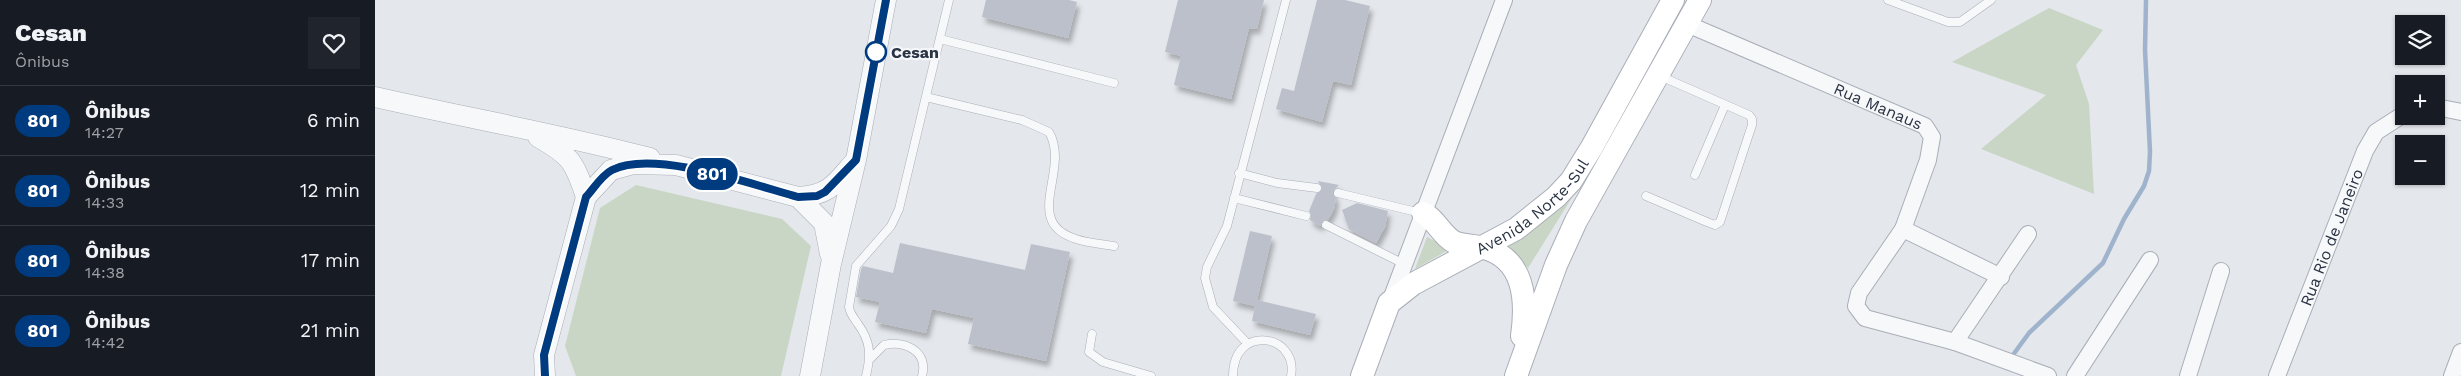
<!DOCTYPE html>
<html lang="pt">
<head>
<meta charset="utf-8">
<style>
  :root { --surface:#171b24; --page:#20242c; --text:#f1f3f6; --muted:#9ea1a6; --line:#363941 }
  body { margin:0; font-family:"Work Sans",sans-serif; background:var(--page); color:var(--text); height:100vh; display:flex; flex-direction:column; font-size:19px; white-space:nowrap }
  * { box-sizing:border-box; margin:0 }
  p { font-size:16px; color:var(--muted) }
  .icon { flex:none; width:28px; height:28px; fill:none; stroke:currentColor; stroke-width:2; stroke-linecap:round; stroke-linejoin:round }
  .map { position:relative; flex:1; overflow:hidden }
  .panel { display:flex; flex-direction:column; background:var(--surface); width:375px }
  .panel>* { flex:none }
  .badge { padding:0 10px; border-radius:16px; font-size:18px; line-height:32px }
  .buttons { position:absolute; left:2020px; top:15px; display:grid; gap:10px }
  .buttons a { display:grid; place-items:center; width:50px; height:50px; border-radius:0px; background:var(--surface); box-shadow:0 1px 4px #0004; font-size:25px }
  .map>.badge { position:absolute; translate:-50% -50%; box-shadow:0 0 0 2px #fff }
  .round { display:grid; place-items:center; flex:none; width:52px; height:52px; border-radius:0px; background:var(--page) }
  .headline { display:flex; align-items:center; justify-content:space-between; height:85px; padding:0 15px }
  h1 { font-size:24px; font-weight:800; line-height:38px }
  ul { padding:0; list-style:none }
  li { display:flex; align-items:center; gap:15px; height:70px; padding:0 15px; border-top:1px solid var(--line) }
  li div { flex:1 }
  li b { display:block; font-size:19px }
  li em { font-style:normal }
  li .badge { min-width:55px; font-weight:700; text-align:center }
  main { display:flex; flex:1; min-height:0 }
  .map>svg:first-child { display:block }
  .green { fill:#c9d6c5 }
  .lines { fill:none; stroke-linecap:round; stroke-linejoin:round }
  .stream { stroke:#9fb4cc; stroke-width:4.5 }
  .building { fill:#bbc0ca; filter:url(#shadow) }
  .service-casing { stroke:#a9aeb7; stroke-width:9 }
  .minor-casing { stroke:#a9aeb7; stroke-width:18 }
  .tertiary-casing { stroke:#a9aeb7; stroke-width:21 }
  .secondary-casing { stroke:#a9aeb7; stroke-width:24 }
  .service { stroke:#f7f8fa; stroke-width:8 }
  .minor { stroke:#f7f8fa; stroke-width:16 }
  .tertiary { stroke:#f7f8fa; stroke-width:20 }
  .secondary { stroke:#fff; stroke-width:22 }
  .line-casing { stroke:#fff; stroke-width:11 }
  .line { stroke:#003b80; stroke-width:8 }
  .stop-dot { fill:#fff; stroke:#003b80; stroke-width:2.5 }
  .labels { text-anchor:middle; stroke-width:4.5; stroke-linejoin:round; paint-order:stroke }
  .stop-label { font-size:16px; font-weight:bold; fill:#2b3445; stroke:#f4f6f9; text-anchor:start }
  .street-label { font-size:16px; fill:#2b3445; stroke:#f4f6f9 }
</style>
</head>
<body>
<main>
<section class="panel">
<div class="headline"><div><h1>Cesan</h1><p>Ônibus</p></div><a class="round"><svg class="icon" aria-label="heart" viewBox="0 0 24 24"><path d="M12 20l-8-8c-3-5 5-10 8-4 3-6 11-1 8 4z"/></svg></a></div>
<ul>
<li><span class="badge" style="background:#003b80;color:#fff">801</span><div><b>Ônibus</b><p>14:27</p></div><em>6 min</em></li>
<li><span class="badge" style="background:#003b80;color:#fff">801</span><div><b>Ônibus</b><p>14:33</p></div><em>12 min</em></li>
<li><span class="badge" style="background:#003b80;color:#fff">801</span><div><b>Ônibus</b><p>14:38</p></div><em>17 min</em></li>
<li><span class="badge" style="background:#003b80;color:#fff">801</span><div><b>Ônibus</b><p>14:42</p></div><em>21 min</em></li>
</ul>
</section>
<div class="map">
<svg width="2086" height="376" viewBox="0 0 2086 376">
  <defs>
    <filter id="shadow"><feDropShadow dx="3" dy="5.5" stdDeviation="2.5" flood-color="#0004"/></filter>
  </defs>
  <rect width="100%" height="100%" fill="#e4e7ec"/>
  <path class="green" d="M1674 8 1728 30 1701 65 1714 104 1719 194 1606 149 1671 95 1577 62Z
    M261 185 407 219 436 246 406 376H201L190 346 225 208Z
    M1198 196 1153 268 1129 244 1171 218Z
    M1052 237 1075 249 1040 269Z"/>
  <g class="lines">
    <path class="stream" d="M1635 359 1654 333 1728 263 1749 219 1769 186 1774 171 1775 152 1770 50 1771 0"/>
  </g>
  <path class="building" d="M611 0H694L702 2 693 38 607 17Z
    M803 0H889L882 29 874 28 856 99 799 85 806 56 790 52Z
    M942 0H970L995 6 976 85 958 81 947 122 901 109 907 88 919 91Z
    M943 181 964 185 957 192 961 198 959 209 953 220 948 221 945 226 935 220 936 215 934 211 941 194 947 189Z
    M982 203 1013 211 1010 227 1001 243 974 229 967 210Z
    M875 231 897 236 882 300 941 314 935 335 877 321 880 306 858 301Z
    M525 243 650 270 656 244 695 252 671 361 593 344 599 318 557 309 551 333 500 322 505 302 481 297 486 269 488 266 518 273Z"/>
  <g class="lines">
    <defs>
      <path id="service" d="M1513 0 1573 22H1585L1616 0
        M565 39 739 83
        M551 97 647 120 674 132C696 170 646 222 701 239 713 243 727 244 739 246
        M864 173 902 183 942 188
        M1320 175 1350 105
        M963 193 1046 213
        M1271 196 1332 222 1340 225 1345 222 1377 125V119L1374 115 1285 76
        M859 198 931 216
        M951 225 1029 264
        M717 334 714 352 728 362 776 376
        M872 343 838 307 830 278 832 267 852 226 911 0
        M495 359 509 345C529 340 554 351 547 376
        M491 376C496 355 496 342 483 324 479 318 475 314 474 307L481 266 516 226 524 209 574 0
        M858 376C858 323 924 334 916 376"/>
      <g id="minor">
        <path id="s1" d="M1312 24 1550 126 1557 137 1553 160 1528 229 1484 293 1481 306 1490 318 1580 342 1673 376"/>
        <path d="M2061 107 2086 112"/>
        <path d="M1528 229 1626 277"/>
        <path d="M1015 302 1129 0"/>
        <path d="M1580 342 1653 234"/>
        <path d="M1700 376 1775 260"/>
        <path d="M1813 376 1846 271"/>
        <path id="s2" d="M1902 376 1990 151 2001 132 2029 114"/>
        <path d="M2077 376 2086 352"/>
      </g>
      <path id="tertiary" d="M0 97C92 118 184 134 275 158
        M163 137C196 156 199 161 211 197
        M423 197 449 223 455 254
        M170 376 169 355 211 197 236 170 258 164 301 165 423 197C456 195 460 183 481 160
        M435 376 456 264 481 160 511 0"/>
      <g id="secondary">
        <path d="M1048 213C1061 219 1066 235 1079 242 1088 246 1099 245 1109 248 1150 259 1152 301 1147 336"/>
        <path id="s3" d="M987 376 1014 303 1038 284 1141 229 1181 197 1196 181 1217 147 1298 0"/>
        <path d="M1141 376 1181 265 1201 221 1325 0"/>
      </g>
    </defs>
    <use href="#service" class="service-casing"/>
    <use href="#minor" class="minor-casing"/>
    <use href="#tertiary" class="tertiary-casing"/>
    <use href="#secondary" class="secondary-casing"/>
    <use href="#service" class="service"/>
    <use href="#minor" class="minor"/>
    <use href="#tertiary" class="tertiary"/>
    <use href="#secondary" class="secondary"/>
  </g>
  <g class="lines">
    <defs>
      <path id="line" d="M170 376 169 355 211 197C219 188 227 175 237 170 279 149 379 185 423 197L442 196 450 192 481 160 511 0"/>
    </defs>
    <use href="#line" class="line-casing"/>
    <use href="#line" class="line"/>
  </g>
  <circle class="stop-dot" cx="501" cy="52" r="10"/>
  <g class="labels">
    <g class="stop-label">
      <text x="516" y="58">Cesan</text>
    </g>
    <g class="street-label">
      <text dy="6" stroke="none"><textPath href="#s1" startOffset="208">Rua Manaus</textPath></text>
      <text dy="6" stroke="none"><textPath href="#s3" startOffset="252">Avenida Norte-Sul</textPath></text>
      <text dy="6" stroke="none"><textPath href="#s2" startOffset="149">Rua Rio de Janeiro</textPath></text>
    </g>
  </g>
</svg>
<div class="buttons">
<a><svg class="icon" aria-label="layers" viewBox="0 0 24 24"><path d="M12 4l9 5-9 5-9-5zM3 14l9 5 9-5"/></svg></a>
<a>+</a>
<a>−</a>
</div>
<b class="badge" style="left:337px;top:174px;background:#003b80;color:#fff">801</b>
</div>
</main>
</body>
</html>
